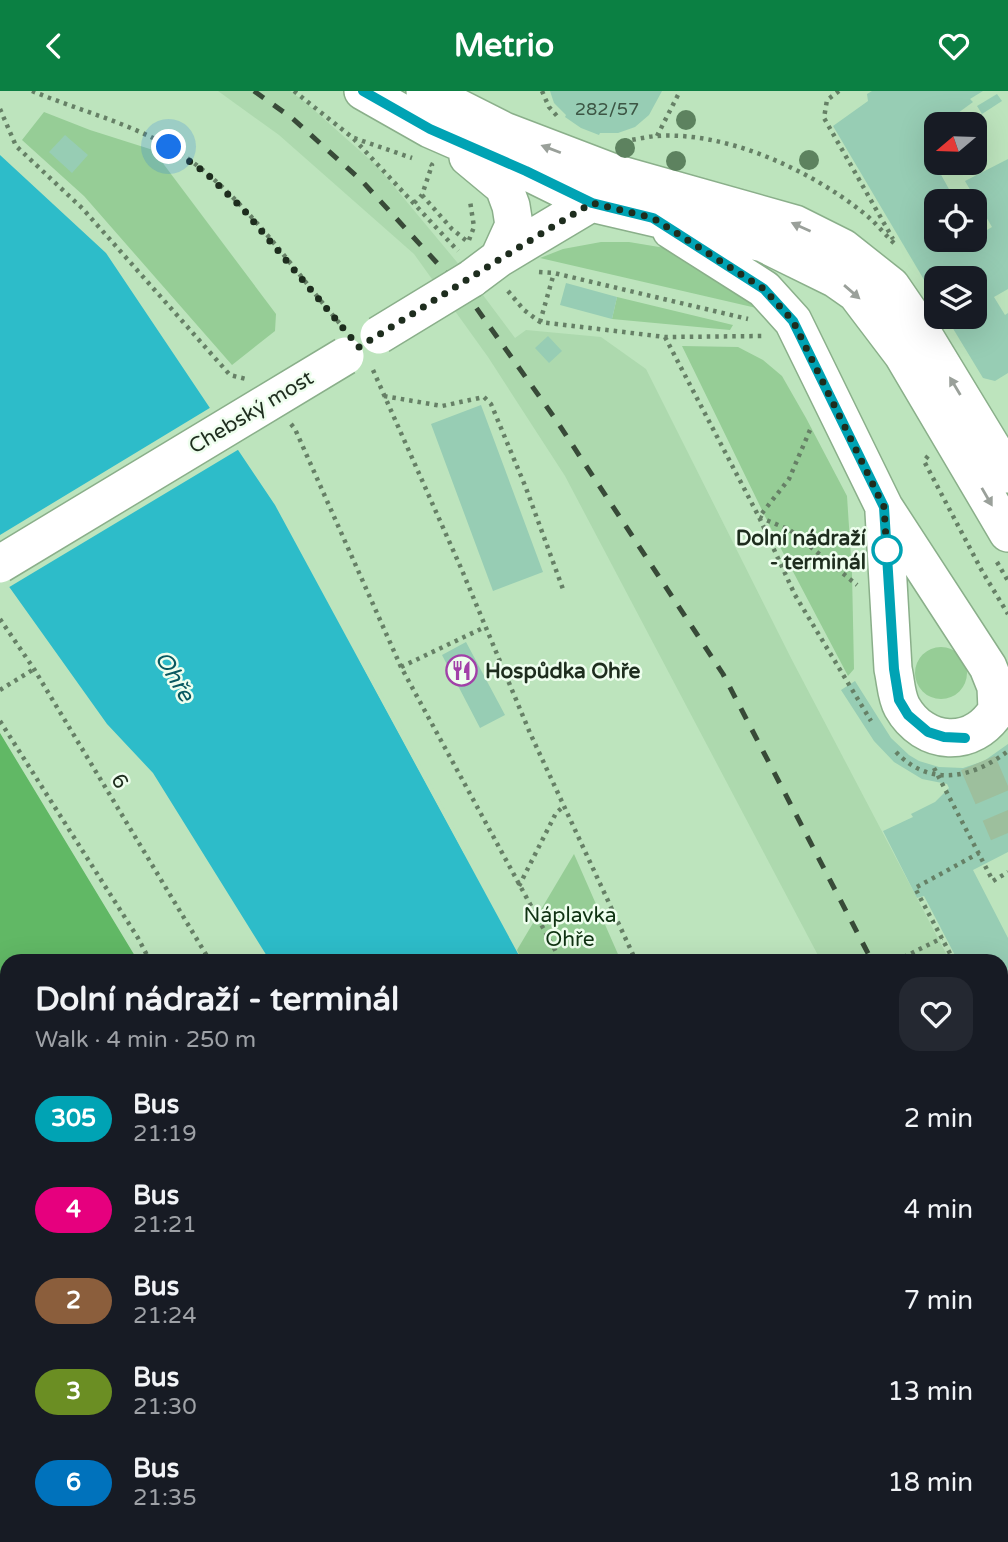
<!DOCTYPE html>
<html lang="en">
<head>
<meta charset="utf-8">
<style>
  :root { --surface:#171b24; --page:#242831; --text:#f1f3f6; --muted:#9ea1a6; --accent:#0b8043 }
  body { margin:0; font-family:"Varela Round",sans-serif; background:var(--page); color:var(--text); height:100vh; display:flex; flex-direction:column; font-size:26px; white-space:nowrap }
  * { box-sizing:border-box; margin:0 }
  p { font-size:23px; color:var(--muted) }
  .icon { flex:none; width:38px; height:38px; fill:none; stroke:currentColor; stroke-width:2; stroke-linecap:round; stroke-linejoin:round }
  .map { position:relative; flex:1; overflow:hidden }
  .drawer { position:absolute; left:0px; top:863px; width:1008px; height:590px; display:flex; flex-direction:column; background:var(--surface); border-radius:21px 21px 0 0; box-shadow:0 7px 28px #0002 }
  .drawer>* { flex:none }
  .badge { padding:0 14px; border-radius:23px; font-size:24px; line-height:46px }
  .needle { width:46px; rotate:251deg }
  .buttons { position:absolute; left:924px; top:21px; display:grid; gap:14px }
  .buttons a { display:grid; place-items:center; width:63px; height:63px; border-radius:14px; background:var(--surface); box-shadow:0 7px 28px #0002; font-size:35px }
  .you { position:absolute; width:35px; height:35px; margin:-18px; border:5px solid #fff; border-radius:50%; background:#1a73e8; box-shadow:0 0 0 10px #1a73e833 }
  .map>.badge { position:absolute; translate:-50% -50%; box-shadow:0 0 0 4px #fff }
  .round { display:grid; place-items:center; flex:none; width:74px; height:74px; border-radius:21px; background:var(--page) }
  .headline { display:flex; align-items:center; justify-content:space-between; height:119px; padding:0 35px }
  h1 { font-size:33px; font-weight:700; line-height:52px }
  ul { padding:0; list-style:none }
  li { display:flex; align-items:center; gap:21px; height:91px; padding:0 35px }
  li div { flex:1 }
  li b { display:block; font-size:26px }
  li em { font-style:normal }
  li .badge { min-width:77px; font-weight:700; text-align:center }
  header { display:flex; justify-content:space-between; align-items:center; height:91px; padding:0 35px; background:var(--accent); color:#fff; font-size:32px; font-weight:700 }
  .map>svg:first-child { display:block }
  .built { fill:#add9ae }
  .green { fill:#96cd96 }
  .forest { fill:#61b865 }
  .water { fill:#2dbcc9 }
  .pier { fill:#bde4bd }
  .building { fill:#97cdb4 }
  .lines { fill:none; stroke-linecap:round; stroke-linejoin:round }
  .minor-tunnel { stroke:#9dbf9d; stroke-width:37; stroke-dasharray:37 18; stroke-linecap:butt }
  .minor-casing { stroke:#8aaf8a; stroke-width:40 }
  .highway-casing { stroke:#8aaf8a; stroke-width:42 }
  .path { stroke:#668066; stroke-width:4.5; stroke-dasharray:3.5 5; stroke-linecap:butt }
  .minor { stroke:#fff; stroke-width:37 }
  .highway { stroke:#fff; stroke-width:38 }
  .rail { stroke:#384a38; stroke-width:5; stroke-dasharray:12 12; stroke-linecap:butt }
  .minor-bridge-casing { stroke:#8aaf8a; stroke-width:40; stroke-linecap:butt }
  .minor-bridge { stroke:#fff; stroke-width:37 }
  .tree { fill:#5d825f }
  .oneway { fill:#9aa09a }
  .line-casing { stroke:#fff; stroke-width:16 }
  .line { stroke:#00a3b4; stroke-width:10 }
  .walk { stroke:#1e2d1e; stroke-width:7; stroke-dasharray:0 12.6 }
  .stop-dot { fill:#fff; stroke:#00a3b4; stroke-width:3.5 }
  .labels { text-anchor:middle; stroke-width:5; stroke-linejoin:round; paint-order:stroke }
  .number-label { font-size:18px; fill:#3c5544 }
  .street-label { font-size:21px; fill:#1e2d1e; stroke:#eefeee }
  .stop-label { font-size:21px; font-weight:bold; fill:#1e2d1e; stroke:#eefeee; text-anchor:end }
  .poi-label { font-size:21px; font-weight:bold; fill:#1e2d1e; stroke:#eefeee; text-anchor:start }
  .park-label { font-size:21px; fill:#0f3212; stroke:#eefeee }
  .water-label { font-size:23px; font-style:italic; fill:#085860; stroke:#eefeee }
</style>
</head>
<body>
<header><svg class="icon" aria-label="back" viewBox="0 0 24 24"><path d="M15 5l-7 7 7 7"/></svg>Metrio<svg class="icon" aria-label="heart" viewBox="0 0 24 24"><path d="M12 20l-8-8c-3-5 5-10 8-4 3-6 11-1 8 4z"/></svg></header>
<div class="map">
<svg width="1008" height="1451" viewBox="0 0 1008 1451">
  <rect width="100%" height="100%" fill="#bde4bd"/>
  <path class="built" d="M218 0H290L305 11 377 75 471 188 515 247 526 239 601 246 646 278 792 569 950 870H821L565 385 488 266 414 163 279 44Z
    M1001 968 1008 981V1220L1001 1207Z"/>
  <path class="green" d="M44 21 90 39 153 59 276 223 275 240 232 274 84 105 22 49Z
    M601 151H629L671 158 765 219 540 167 563 158Z
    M617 206 733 234 730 239 612 228Z
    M682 255 738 256 763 269 782 285 806 327 847 405 852 482 854 578 848 585 779 454Z
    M915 582a26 26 0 1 1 52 0a26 26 0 1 1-52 0Z
    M574 763 621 870H522L517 859Z
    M502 1446H566L569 1451H493Z
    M819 1446H920L923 1451H822Z"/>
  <path class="forest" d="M0 642 138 870H7V901L0 896Z"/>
  <path class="water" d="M0 64 106 162 275 414 522 870H270L153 682 107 633 0 483Z
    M600 1446H819L822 1451H603Z"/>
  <path class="pier" d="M213 315 241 357 6 498 0 489V444Z
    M363 568 467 760 464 762 360 570Z"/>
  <path class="building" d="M550 0H662L649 24 635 36 618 42H600L599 44 581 37 565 26 566 24 554 12Z
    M872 0H983L970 8 973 11 958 22 934 35 936 57 933 59 936 64V72H941L939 80 950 100 939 106 942 110H936V149H964L966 152 975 149V146L992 136 965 90 1008 68V198L994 206 1005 224 1008 222V282L995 290 983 287 946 226H975V187H936V209L833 35 868 10 867 3Z
    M997 3 1002 10 982 23 977 15Z
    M65 44 88 64 72 82 49 61Z
    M566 192 617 206 612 228 560 214Z
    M548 245 562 260 549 272 535 257Z
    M481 314 543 481 493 500 431 333Z
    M466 551 505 624 480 637 442 564Z
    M855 590 891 647 909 664 919 670 939 676 963 677 984 670 1008 653V761L973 779 1008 847V967L1001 954V870H958L924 805 917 807 883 740 913 726 911 723 935 711 949 697 947 693 922 688 894 671 874 650 841 599Z
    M0 1424H7V1446H80V1448L77 1451H0Z"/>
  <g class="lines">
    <path class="minor-tunnel" d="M978 672 1008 742"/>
    <defs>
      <path id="minor" d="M363 0 430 38 526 80 591 112 763 152 836 188 856 202 903 264 1008 442
        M425 0 504 40 614 82 795 133 843 157 891 195 917 233 1008 383
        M468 66 504 96 511 115 514 134 499 167
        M671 139 764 198 793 230 884 416 988 576 996 596 1008 613
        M471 188 499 167 591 112 603 97
        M884 421 893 578C896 591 896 605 902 616 924 655 973 658 997 619L996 596
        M0 1078 2 1035
        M173 1446 174 1451
        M257 1446 261 1451
        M105 1451V1446"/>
      <path id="highway" d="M0 919 7 924
        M0 969 7 974
        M341 1446 345 1451
        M421 1446 424 1451"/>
    </defs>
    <use href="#minor" class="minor-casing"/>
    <use href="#highway" class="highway-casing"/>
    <path class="path" d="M32 0C73 17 118 29 157 49 233 87 287 172 342 235
      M294 0 353 47 458 160
      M542 0 549 16 557 25
      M839 0 827 9 824 27 893 148
      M0 18 16 55 83 118 230 284 246 288
      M657 45 680 0
      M354 47 412 67
      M624 50C634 49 645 46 656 45 725 40 808 78 861 120 874 129 884 143 896 154
      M422 104 452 138 468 151
      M414 112 422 104 432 74 430 73
      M469 149 474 136 470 110
      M539 181 554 182 748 228
      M508 200 524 219 540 231 665 246 764 245
      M540 231 554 182
      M665 246 759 426 795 504 871 630
      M373 279 461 477 530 642 636 870
      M384 305 442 315 484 306 491 313 526 397 564 501
      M291 333 295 338 401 576 561 870
      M810 339 789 388 759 426 790 439 857 494
      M928 365 924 370 982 480 1008 523
      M997 471 1008 490
      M0 528 34 578 210 870
      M401 576 485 536
      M0 599 34 578
      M0 630 138 847 150 870
      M896 661C930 697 973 687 1008 660
      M934 677 993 790 1008 781
      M519 795 556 722 564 715
      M896 870 942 847
      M954 870 915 797 979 762
      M1001 960 1008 973
      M0 1164H5V1117L7 1108
      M463 1446 464 1451
      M573 1446 576 1451
      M863 1446 867 1451
      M935 1446 938 1451"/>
    <use href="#minor" class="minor"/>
    <use href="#highway" class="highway"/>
    <path class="rail" d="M254 0 292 27 362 90 470 208 554 326 723 583 872 870
      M1001 1121 1008 1134"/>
    <defs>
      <path id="minor-bridge" d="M379 244 471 188
        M0 473 345 265"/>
    </defs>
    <use href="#minor-bridge" class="minor-bridge-casing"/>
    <use href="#minor-bridge" class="minor-bridge"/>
  </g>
  <g class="tree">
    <circle cx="686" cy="29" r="10"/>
    <circle cx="625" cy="57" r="10"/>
    <circle cx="809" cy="69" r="10"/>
    <circle cx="676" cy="70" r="10"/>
  </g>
  <defs><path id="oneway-solid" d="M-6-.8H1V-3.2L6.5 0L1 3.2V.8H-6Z" transform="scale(1.75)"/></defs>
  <g class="oneway">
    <use href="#oneway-solid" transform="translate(551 58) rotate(-159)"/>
    <use href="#oneway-solid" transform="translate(801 136) rotate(-156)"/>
    <use href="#oneway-solid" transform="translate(852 201) rotate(41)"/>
    <use href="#oneway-solid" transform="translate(955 295) rotate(-121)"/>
    <use href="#oneway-solid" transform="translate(987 406) rotate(60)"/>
  </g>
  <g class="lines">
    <defs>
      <path id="line" d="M363 0 430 38 526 80 592 112 653 127 764 198 793 230 884 416 894 578 899 609 908 624 928 641 944 646 965 647"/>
    </defs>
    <use href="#line" class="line-casing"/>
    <use href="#line" class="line"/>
    <path class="walk" d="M169 56 206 82 243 118 359 256C437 208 513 159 592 112L653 127 764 198 793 230 884 416 887 464V459"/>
  </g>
  <defs>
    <symbol id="restaurant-ring" viewBox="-11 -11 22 22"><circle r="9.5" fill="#eefeee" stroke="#a140a8" stroke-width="1.5"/><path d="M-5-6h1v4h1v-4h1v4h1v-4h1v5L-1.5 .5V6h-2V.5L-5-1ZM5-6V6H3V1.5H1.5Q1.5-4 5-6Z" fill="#a140a8"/></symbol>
  </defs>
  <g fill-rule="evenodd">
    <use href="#restaurant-ring" x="444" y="562" width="35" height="35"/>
  </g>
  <circle class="stop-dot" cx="887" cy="459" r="14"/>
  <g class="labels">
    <g class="number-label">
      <text x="607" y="24">282/57</text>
    </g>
    <g class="street-label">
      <text transform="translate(251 321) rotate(-31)" y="7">Chebský most</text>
      <text transform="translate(120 690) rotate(59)" y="7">6</text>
    </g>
    <g class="stop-label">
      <text x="866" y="454">Dolní nádraží<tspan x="866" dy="24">- terminál</tspan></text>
    </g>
    <g class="poi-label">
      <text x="485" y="587">Hospůdka Ohře</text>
    </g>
    <g class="park-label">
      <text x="570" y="831">Náplavka<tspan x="570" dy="24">Ohře</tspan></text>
    </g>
    <g class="water-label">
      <text transform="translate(175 585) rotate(59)" y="8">Ohře</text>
    </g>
  </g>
</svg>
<div class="buttons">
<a><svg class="needle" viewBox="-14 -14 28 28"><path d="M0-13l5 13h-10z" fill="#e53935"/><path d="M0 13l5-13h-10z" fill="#9ea1a6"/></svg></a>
<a><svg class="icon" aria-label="locate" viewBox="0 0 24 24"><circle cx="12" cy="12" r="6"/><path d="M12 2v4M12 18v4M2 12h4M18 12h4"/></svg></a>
<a><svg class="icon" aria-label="layers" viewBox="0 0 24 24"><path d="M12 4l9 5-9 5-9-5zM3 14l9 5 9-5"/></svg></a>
</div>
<div class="you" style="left:169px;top:56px"></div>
<section class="drawer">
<div class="headline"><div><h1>Dolní nádraží - terminál</h1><p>Walk · 4 min · 250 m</p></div><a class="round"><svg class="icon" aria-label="heart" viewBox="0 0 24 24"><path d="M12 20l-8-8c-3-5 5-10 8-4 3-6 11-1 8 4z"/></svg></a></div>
<ul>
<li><span class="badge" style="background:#00a3b4;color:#fff">305</span><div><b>Bus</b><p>21:19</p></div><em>2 min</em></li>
<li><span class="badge" style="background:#e6007e;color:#fff">4</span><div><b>Bus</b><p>21:21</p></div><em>4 min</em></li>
<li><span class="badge" style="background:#8b5e3c;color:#fff">2</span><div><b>Bus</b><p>21:24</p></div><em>7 min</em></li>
<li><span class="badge" style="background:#6b8e23;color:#fff">3</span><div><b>Bus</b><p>21:30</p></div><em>13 min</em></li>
<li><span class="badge" style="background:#0072bc;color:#fff">6</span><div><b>Bus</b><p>21:35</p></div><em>18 min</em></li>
</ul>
</section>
</div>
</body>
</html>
